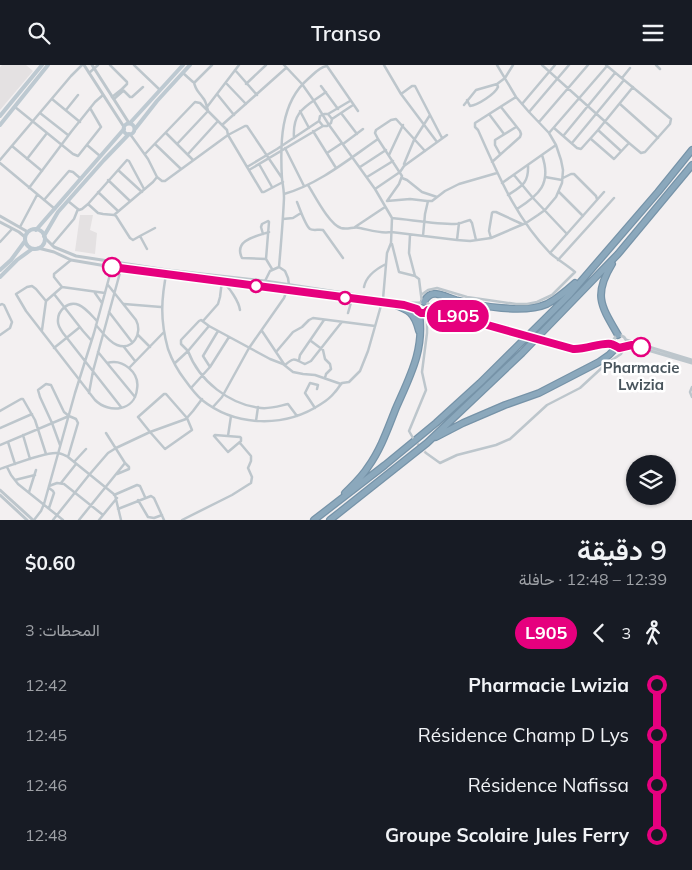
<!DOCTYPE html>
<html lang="ar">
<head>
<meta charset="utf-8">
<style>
  :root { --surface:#171b24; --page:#242831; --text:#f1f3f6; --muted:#9ea1a6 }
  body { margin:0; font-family:Mulish,Vazirmatn,sans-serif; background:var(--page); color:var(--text); direction:rtl; height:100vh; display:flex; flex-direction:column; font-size:19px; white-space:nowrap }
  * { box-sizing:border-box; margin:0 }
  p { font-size:16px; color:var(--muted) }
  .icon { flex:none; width:28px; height:28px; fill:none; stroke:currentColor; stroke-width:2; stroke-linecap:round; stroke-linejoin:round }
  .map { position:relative; height:455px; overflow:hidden; direction:ltr }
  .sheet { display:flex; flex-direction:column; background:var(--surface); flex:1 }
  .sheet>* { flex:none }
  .badge { padding:0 10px; border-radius:16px; font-size:18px; line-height:32px }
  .tools { position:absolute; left:626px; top:390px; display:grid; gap:10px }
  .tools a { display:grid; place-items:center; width:50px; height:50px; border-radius:50%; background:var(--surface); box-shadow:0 1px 4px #0004; font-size:25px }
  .map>.badge { position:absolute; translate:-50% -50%; box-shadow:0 0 0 2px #fff }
  .legs { display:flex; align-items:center; gap:8px; height:55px; padding:0 25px; font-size:16px }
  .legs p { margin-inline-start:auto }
  .overview { display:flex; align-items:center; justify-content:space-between; height:85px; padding:0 25px }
  h1 { font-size:28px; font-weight:600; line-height:38px }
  ul { padding:0 25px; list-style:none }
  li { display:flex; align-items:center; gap:18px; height:50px; font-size:19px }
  li i { display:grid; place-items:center; width:8px; height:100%; margin:0 6px; background:currentColor }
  li i::after { content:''; width:12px; height:12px; margin:-6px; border:4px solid; border-radius:50%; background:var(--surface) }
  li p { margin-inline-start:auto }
  li:first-child i { background:linear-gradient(#0000 50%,currentColor 0) }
  li:last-child i { background:linear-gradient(currentColor 50%,#0000 0) }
  header { display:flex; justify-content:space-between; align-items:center; height:65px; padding:0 25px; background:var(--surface); font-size:22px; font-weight:600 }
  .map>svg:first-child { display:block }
  .education { fill:#e4e1e2 }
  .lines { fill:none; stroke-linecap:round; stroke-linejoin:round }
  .minor-tunnel { stroke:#c8c9cc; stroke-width:2.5; stroke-dasharray:2.5 1; stroke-linecap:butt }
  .motorway-casing { stroke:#7693a8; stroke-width:8 }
  .minor { stroke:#bdc6cc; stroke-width:2.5 }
  .tertiary { stroke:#bdc6cc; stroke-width:3 }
  .secondary { stroke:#bdc9d1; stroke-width:4 }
  .motorway { stroke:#8ba8bc; stroke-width:5.5 }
  .tertiary-bridge { stroke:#bdc6cc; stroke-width:3 }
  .line-1-casing { stroke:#fff; stroke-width:11 }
  .line-1 { stroke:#e6007e; stroke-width:8 }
  .stop-1-dot { fill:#fff; stroke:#e6007e; stroke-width:2.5 }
  .labels { text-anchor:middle; stroke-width:5; stroke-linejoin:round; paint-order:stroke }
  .stop-label { font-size:15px; font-weight:bold; fill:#49555d; stroke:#fff }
</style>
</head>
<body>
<header><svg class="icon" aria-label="menu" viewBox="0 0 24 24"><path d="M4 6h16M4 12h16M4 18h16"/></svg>Transo<svg class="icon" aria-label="search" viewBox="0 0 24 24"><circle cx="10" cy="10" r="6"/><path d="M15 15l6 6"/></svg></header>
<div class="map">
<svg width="692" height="455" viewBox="0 0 692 455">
  <rect width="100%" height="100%" fill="#f3f0f1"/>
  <path class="education" d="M2 0H26L33 6 0 45V2Z
    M80 150H93L90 165 97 168 95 189 75 186Z"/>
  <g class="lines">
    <path class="minor-tunnel" d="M415 376 426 388"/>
    <defs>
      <path id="motorway" d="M612 199C593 230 601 241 618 270
        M424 237C427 231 431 228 437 229 444 230 449 233 456 235 479 241 524 249 547 239 557 234 566 226 575 218
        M390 238C408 245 414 246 419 266
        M436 372 463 358 505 340 539 328 599 297 609 290 617 282
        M345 428C353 420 362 412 368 402 381 384 388 363 396 343 410 311 425 284 419 248
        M314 455 385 400 436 358 480 318 570 229 658 127 692 85
        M330 455 427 378 522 288 618 189 692 100"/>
    </defs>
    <use href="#motorway" class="motorway-casing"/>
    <path class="minor" d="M110 0 127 17V19L122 24 130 32H132L143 22
      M134 0 160 25
      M284 0 302 19 314 36 329 60 375 124 392 153 391 178 387 188 383 234
      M384 0 401 29 437 77
      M542 0 629 78 641 88 645 87 670 59 671 54 606 0
      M656 0 660 4
      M235 5 257 30
      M89 8 98 0
      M183 8 193 17H195L212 0
      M622 13 630 3
      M226 18 246 39
      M246 19 266 0
      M321 21 338 44
      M217 29 234 50
      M401 29 412 21H415L442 73
      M112 32 122 24
      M52 34 80 57
      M114 34 123 26
      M467 35 470 41C478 40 495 29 498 22L497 19
      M522 39 555 0
      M620 39 658 73
      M464 40 476 25 497 19 505 13 513 0
      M15 42 73 89 78 91 101 62 90 43
      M207 42 239 0
      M66 45 78 30
      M300 46 309 63
      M529 47 569 0
      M40 48 68 70
      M341 48 357 69
      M328 49 332 54 331 58 327 61H323L319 56 320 51 324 49H328L350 36
      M489 49 504 69
      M332 54 353 40
      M539 57 588 0
      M222 60 286 3
      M554 63 577 83 581 84 598 65 633 22
      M598 65 621 86
      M313 66 336 103
      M166 68 193 95
      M549 68 607 1
      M564 70 615 8
      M294 73C292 45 307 41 326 27
      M591 74 614 94 629 78
      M572 78 624 15
      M155 79 181 104
      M177 79 208 46C207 42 206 36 203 33 199 27 195 25 194 17
      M343 79 363 64
      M87 80 100 91
      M12 81 42 106
      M285 83 304 121
      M327 88 342 78
      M145 89 195 37 200 38 227 65 228 70 165 116H162L157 112
      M188 89 218 56
      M500 89 495 80V75L516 62
      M389 90 403 60
      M27 94 47 68
      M0 95 71 11 82 0
      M492 97 520 72 521 69 520 66 501 42
      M0 98 55 144
      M259 99 272 122
      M404 99 414 75 430 50
      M247 102 277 84 319 56
      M360 102 386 85
      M118 105 142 127
      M249 105 323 61
      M514 110 533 133 567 169
      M367 112 393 96
      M545 112 562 115
      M282 113 247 61H245L228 70 262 127H264L283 117
      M402 113 407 115 422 127 437 132
      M563 113 571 109H574L596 131 597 134
      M108 115 130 136
      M502 118 556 80
      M308 120C315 131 329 159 341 163 348 165 354 161 360 163 370 165 381 169 391 167L457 175 470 176 491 173 526 158 538 150 545 145 556 132 562 118 563 105 561 95 556 80 549 68 529 47 516 32 497 0
      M29 123 71 67 95 37 103 30
      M375 124 400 107 404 101 447 70
      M98 127 118 146
      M559 127 583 151
      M284 129C319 119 349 94 378 74
      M508 130C522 121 529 118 528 100
      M44 135 69 106 73 107 81 114
      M68 136 79 145 82 144 88 139 98 148 103 149 114 150 116 151 130 173 133 175 140 171 147 184
      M387 136 399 119 402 111 378 74 375 68 376 65 391 55 396 54 425 86
      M387 136 410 134 427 136H432L445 126 459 119 497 108
      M297 137C300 144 305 160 310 164 313 166 319 164 323 165L343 193
      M88 139 127 95 129 96 144 124
      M517 144C539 130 552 119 542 90
      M114 150 153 117 157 112 148 94 130 69
      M392 153C413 155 434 159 455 159 460 159 465 156 470 155L472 158 476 175
      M283 154 293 153 301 148
      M20 162 37 130
      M355 162 385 142
      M263 169 261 162 262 159 268 156 269 157 266 194 272 204
      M140 171 155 163
      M423 171 425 149 428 136
      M491 173 489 166 492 148 493 147H496L522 159
      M457 175 459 158
      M0 177 12 164
      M392 179 399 207 415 211 409 188 410 170
      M52 180 74 154 78 144
      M550 188 604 127
      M266 194 242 193C233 175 257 171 269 167
      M558 195 614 133
      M279 202C281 179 283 156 284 133 284 127 283 120 282 114 280 79 280 38 308 14 314 9 319 2 327 1L358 46
      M167 205C161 234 160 255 168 284 172 295 178 306 185 315 190 322 195 329 202 335 236 362 285 363 321 339 326 336 331 332 335 327 338 324 339 321 342 318L349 317 360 306 368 286 382 237
      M415 211 419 214 421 230
      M222 217C229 221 239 237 240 245
      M62 222 54 212V209L71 195
      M364 222C366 211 376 204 386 199
      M95 228 102 238
      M54 229 83 266 91 275
      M46 236 36 224 32 221 27 222 16 229 26 246 95 335C109 349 135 346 137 324 140 308 123 293 107 298
      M422 237 421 230 428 225 437 223 467 232 516 239H527L537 237 552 230 575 207C567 200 558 195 550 188 515 152 498 109 478 65L475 62V58L516 32
      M124 239 161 242
      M0 240 2 239 4 240 12 257 10 263 0 270
      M109 247 132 277
      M348 248 352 234
      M97 256C92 251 86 243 79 240 68 235 57 246 58 257 58 261 61 265 63 268L121 342
      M203 256 218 239 220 232 222 216
      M96 260C102 267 109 277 117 280 133 286 143 268 136 255L108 220
      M209 261 188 286C199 316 230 340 261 343 271 344 279 341 288 339L297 351
      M42 265 46 236 62 222 105 228
      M262 266 284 299
      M138 270 150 282
      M311 276 323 285 325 294 330 299 331 304 326 309 325 313
      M124 282 135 296
      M54 283 80 262
      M98 287 135 332
      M276 287 293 267 302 262 309 255 313 253 375 261
      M299 295 300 290 324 255
      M175 298 188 286 181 279V275L199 256 201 255 209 261 270 294 283 299 293 307 303 309 315 310 341 319
      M285 300C295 291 295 295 305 299L311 296 341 258
      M210 302 203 291 218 266
      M129 303 164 267
      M692 322 690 327 692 332
      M191 323 210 302 229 272
      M89 328 93 306 121 204
      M164 329H166L187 353 192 365 165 384 150 367 138 352Z
      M213 342 222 332 249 283 284 233 289 220 288 213 285 206 279 202 270 206 265 216
      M315 343 305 328 310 318 318 320 317 324
      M0 346 21 334H23L35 355 46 389
      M256 356 258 342
      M0 363 32 349
      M23 370 30 394
      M215 370 240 372 241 373V376L228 387 214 371Z
      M228 371 231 351
      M413 373 409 366 426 325 422 307 427 268V256L425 248
      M8 377 15 399
      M0 380 69 351 76 354 78 358 68 392
      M60 380 52 358 40 332 38 325 46 319 51 320 64 347 69 351
      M426 388 440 398 457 390 496 380 510 374 547 340 580 323 606 299 621 289 623 285 622 282
      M74 397 86 384
      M7 402 11 410 18 419 63 455
      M0 404C12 400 45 387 57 388 61 388 64 390 68 392L115 430 121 455
      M117 409 129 404V402L125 398
      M15 415 35 410
      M61 418 76 399
      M49 421 57 418 64 419 103 450
      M29 427 36 405
      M114 430 137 420 140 421 145 432
      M138 435 148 452 154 453 162 450
      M49 443 54 428 53 426 49 423
      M118 444 151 431 154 433 164 455
      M34 455 41 446 44 439 75 328 94 268 112 202
      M53 455 89 410 108 388 116 383 150 367 186 354 193 346 202 334
      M79 455 125 398 106 368
      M99 455 117 433
      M182 455 232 430 251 418 252 412 248 403 251 396V391L240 378"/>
    <path class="tertiary" d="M84 0 124 62
      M92 0 129 58
      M0 151 28 167
      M0 157 19 167 25 172
      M44 172 54 182 76 191 167 205 265 216 410 238H419L424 237 433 241 522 266
      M38 183 54 187 71 195 112 202 222 216 286 226 392 239
      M400 240 417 244 418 246 421 249 425 248 428 245 441 247 520 269
      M565 279C570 280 575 282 581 281 592 280 602 275 613 276L616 271 620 270 624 272 626 275 692 295
      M562 282 579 284 610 279 614 280 619 283 627 281H634L692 298
      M0 425 33 455
      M0 430 27 455"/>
    <path class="secondary" d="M0 51 42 0
      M130 58 183 0
      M123.5 64a5.5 5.5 0 1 1 11 0a5.5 5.5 0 1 1-11 0Z
      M0 60 48 0
      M135 64 157 36 190 0
      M25 174a10 10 0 1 1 20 0a10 10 0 1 1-20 0Z
      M36 165 124 64
      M44 171 58 147 104 95 129 69
      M0 205 11 195 25 176
      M0 212 17 195 32 184"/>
    <use href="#motorway" class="motorway"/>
    <path class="tertiary-bridge" d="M522 266 565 279
      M520 269 562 282"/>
  </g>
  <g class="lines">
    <defs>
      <path id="line-1" d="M112 202 404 240 417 244 418 246 421 248H425L428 245 441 247 573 284C585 285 602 277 611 279 612 279 618 282 619 283L632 280 641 282"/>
    </defs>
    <use href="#line-1" class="line-1-casing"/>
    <use href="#line-1" class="line-1"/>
  </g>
  <g class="stop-1-dot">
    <circle cx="112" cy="202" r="9"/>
    <circle cx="256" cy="221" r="6"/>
    <circle cx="345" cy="233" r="6"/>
    <circle cx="641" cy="282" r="9"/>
  </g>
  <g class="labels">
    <g class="stop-label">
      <text x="641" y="308">Pharmacie<tspan x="641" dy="17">Lwizia</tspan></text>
    </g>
  </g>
</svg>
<div class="tools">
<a><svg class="icon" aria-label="layers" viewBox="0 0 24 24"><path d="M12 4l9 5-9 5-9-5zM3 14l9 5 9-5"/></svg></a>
</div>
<b class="badge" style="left:458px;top:251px;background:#e6007e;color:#fff">L905</b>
</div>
<section class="sheet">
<div class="overview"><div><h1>9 دقيقة</h1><p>12:39 – 12:48 · حافلة</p></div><b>$0.60</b></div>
<div class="legs"><svg class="icon" aria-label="walk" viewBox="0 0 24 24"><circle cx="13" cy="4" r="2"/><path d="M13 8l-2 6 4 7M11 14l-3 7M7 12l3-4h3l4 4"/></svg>3<svg class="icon" aria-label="back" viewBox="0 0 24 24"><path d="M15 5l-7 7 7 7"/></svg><b class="badge" style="background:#e6007e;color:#fff">L905</b><p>المحطات: 3</p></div>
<ul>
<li><i style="color:#e6007e"></i><b>Pharmacie Lwizia</b><p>12:42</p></li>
<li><i style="color:#e6007e"></i><span>Résidence Champ D Lys</span><p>12:45</p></li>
<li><i style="color:#e6007e"></i><span>Résidence Nafissa</span><p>12:46</p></li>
<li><i style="color:#e6007e"></i><b>Groupe Scolaire Jules Ferry</b><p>12:48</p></li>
</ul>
</section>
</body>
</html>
